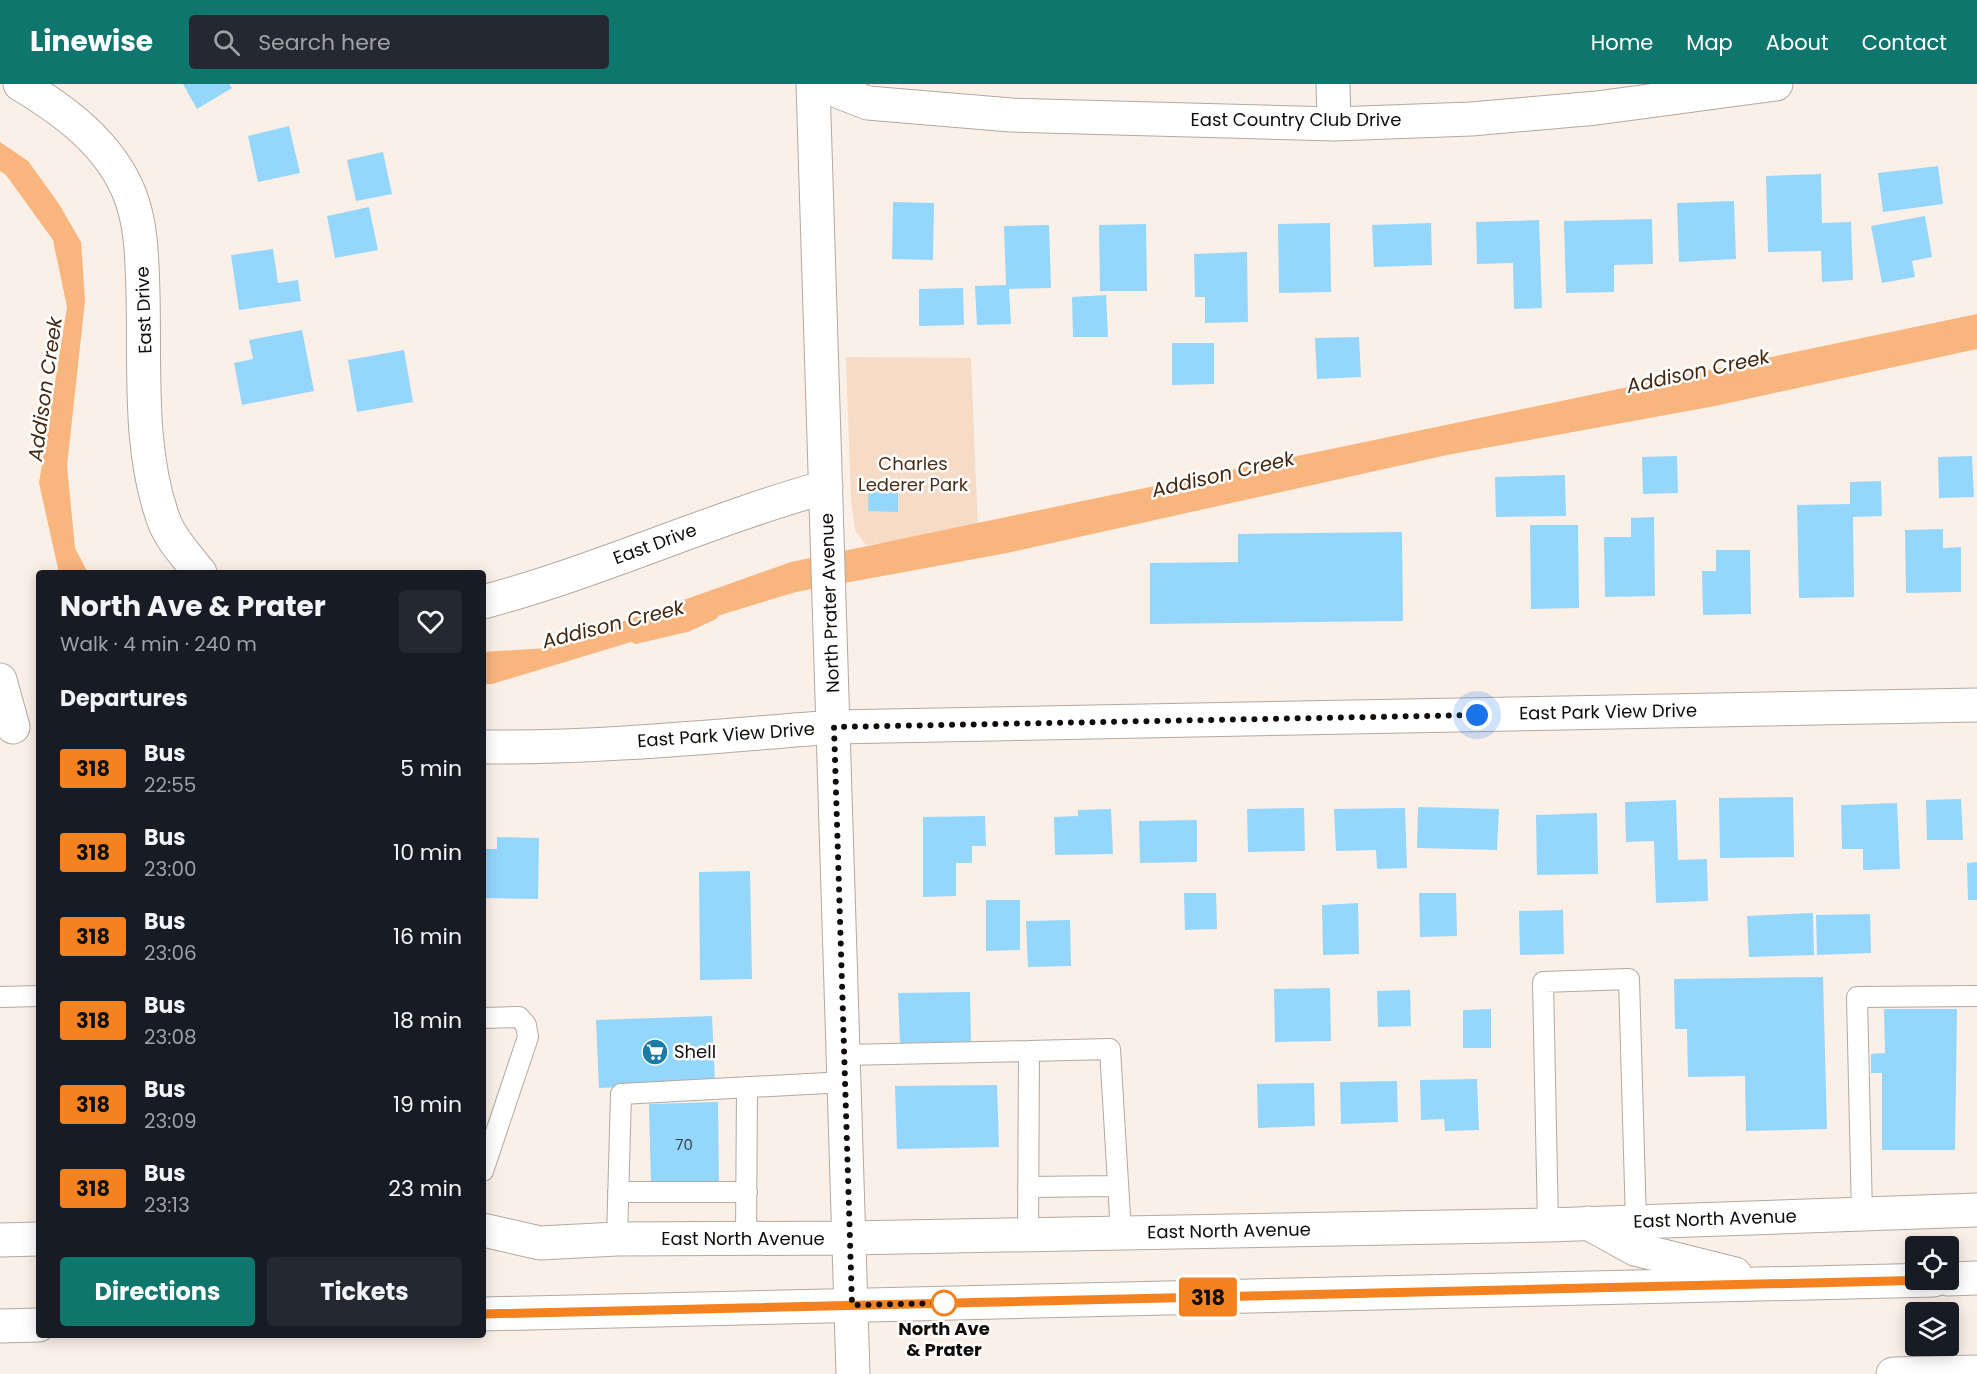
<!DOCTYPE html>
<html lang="en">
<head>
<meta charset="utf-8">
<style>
  :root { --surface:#171b24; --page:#242831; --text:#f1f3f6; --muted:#9ea1a6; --accent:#0f766e }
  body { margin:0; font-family:Poppins,sans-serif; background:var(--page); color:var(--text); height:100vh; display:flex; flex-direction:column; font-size:22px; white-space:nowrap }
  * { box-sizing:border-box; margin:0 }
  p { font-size:20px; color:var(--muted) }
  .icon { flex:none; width:33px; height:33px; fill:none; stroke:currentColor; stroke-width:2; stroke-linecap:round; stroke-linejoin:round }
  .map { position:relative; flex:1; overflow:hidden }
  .drawer { position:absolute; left:36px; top:486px; width:450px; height:768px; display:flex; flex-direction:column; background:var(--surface); border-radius:6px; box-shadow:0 3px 15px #0003 }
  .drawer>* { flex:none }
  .badge { padding:0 12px; border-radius:4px; font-size:21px; line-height:39px }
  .buttons { position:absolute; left:1905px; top:1152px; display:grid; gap:12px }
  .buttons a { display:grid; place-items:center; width:54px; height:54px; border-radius:6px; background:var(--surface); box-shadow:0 3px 15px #0003; font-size:30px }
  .you { position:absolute; width:30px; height:30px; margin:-15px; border:4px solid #fff; border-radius:50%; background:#1a73e8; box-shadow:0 0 0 9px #1a73e833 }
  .map>.badge { position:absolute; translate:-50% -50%; box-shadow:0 0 0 3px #fff }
  h2 { padding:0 24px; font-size:22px; line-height:54px }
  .round { display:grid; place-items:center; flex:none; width:63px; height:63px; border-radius:6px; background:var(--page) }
  .head { display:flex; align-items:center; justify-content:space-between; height:102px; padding:0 24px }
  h1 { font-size:28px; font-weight:700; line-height:45px }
  .cta { display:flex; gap:12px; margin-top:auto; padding:12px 24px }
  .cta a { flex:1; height:69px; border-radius:6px; background:var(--accent); color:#fff; font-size:24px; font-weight:700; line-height:69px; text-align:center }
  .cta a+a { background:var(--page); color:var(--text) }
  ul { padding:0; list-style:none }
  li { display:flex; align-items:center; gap:18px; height:84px; padding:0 24px }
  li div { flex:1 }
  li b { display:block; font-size:22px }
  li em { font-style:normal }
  li .badge { min-width:66px; font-weight:700; text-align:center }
  header { display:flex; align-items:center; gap:36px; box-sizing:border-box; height:84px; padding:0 30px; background:var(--accent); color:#fff }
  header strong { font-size:28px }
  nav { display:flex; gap:33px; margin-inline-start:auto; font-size:21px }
  .search { width:420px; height:54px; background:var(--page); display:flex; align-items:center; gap:15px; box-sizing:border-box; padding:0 21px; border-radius:6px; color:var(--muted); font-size:22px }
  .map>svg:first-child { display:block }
  .green { fill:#f6dbc7 }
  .water { fill:#f9b57e }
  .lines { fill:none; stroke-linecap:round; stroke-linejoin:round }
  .stream { stroke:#f9b57e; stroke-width:10 }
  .building { fill:#95d6fc }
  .lane-casing { stroke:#b3a9a1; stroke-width:22 }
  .street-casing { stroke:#b3a9a1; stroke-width:35 }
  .primary-casing { stroke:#b3a9a1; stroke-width:35 }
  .lane { stroke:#fff; stroke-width:20 }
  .street { stroke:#fff; stroke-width:33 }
  .primary { stroke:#fff; stroke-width:33 }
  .line-casing { stroke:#fff; stroke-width:14 }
  .line { stroke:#f58220; stroke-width:9 }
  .walk { stroke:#110d0b; stroke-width:6; stroke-dasharray:0 10.8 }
  .stop-dot { fill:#fff; stroke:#f58220; stroke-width:3 }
  .labels { text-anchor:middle; stroke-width:5; stroke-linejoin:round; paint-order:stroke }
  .number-label { font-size:15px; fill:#323f47 }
  .street-label { font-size:18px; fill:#110d0b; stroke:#fff }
  .park-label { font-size:18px; fill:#4a2e17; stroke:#fff }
  .poi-label { font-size:18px; fill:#110d0b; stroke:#fff; text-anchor:start }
  .stop-label { font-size:18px; font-weight:bold; fill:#110d0b; stroke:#fff }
  .water-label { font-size:20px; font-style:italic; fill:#432710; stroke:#fff }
</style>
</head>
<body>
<header>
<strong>Linewise</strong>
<div class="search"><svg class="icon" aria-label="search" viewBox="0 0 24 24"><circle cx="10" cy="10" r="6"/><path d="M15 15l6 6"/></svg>Search here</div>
<nav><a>Home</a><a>Map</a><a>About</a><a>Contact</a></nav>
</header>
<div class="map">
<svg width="1977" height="1290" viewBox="0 0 1977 1290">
  <rect width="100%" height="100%" fill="#fbf0e8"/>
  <path class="green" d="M846 273 971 274 978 447 866 461 855 446 851 417Z"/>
  <path class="water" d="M0 58 28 77 59 120 81 158 85 217 67 382 75 464 88 489H59L39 399 67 223 53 156 6 91 0 87Z
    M1977 230V265L1715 322 1447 371 1007 469 796 508 492 600H483V568L548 564 791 478Z"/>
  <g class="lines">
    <path class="stream" d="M636 555 687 543 713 531"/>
  </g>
  <path class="building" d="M183 0H229L232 4 197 25Z
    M289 42 300 89 258 98 248 52Z
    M383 68 392 110 356 117 347 76Z
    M1938 82 1943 120 1883 128 1878 89Z
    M1821 90 1822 139 1851 138 1853 196 1822 198 1821 167 1768 168 1766 92Z
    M1734 117 1736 175 1679 178 1677 119Z
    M893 118 934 119 933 176 892 175Z
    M369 123 378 166 335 174 327 132Z
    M1925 132 1932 173 1912 177 1915 193 1882 199 1871 142Z
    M1652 135 1653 180 1614 181V208L1566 209 1564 137Z
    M1539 136 1542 224 1514 225 1513 179 1477 180 1476 138Z
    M1330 139 1331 208 1279 209 1278 140Z
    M1431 139 1432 181 1374 183 1372 141Z
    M1146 140 1147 207H1100L1099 141Z
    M1049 141 1051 204 1009 205 1011 240 977 241 975 202 1006 201 1004 142Z
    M273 165 278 199 298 196 301 217 239 226 231 171Z
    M1247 168 1248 238 1205 239V213H1195L1194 170Z
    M963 204 964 241 919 242V205Z
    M1106 211 1108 253H1073L1072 213Z
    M302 246 314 307 242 321 234 279 253 275 249 256Z
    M1359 253 1361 293 1317 295 1315 254Z
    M1172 259H1214V300L1172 301Z
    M404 266 413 318 357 328 348 276Z
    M1677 372 1678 409 1643 410 1642 373Z
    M1972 372 1974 413 1939 414 1938 373Z
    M1565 391 1566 432 1496 433 1495 393Z
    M1881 397 1882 432 1853 433 1854 513 1799 514 1797 421 1850 420V398Z
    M869 398 898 400V428L868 427Z
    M1654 433 1655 512 1605 513 1604 453H1631V434Z
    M1530 441H1578L1579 524 1531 525Z
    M1943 445V464L1961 463V508L1906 509 1905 446Z
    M1402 448 1403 537 1150 540V479L1238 478V450Z
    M1716 466H1750L1751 530 1703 531 1702 487H1716Z
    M1793 713 1794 773 1720 774 1719 714Z
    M1961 715 1963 756H1927L1926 716Z
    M1676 716 1678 776 1707 775 1708 817 1656 819 1654 757 1626 758 1625 718Z
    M1897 719 1900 785 1863 786V765H1842L1841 721Z
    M1418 723 1499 725 1497 766 1417 764Z
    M1304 724 1305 767 1248 768 1247 725Z
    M1405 724 1407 784 1377 785 1376 766 1336 767 1334 725Z
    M1111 725 1113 770 1055 771 1054 733 1078 732V726Z
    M1597 729 1598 790 1537 791 1536 731Z
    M985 732 986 762H972V779H956V812L923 813V733Z
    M1197 736V778L1140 779 1139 737Z
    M497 753 539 754 538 815 483 814V765H497Z
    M1977 778V816H1968L1967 779Z
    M750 787 752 895 700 896 699 788Z
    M1184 809H1216L1217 845 1185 846Z
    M1419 809H1456L1457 852 1420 853Z
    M986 816H1020V866L986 867Z
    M1358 819 1359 870 1323 871 1322 821Z
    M1563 826 1564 870 1520 871 1519 827Z
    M1813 829 1814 871 1749 873 1747 832Z
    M1870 830 1871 869 1817 871 1816 831Z
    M1070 836 1071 882 1028 883 1026 837Z
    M1823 893 1827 1045 1746 1047 1745 992 1688 993 1687 945H1675L1674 895Z
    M1330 904 1331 957 1275 958 1274 905Z
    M1410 906 1411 942 1378 943 1377 907Z
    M970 908 971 958 900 959 898 909Z
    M1491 925V964H1463V926Z
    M1884 925H1957L1955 1066H1882V989H1871V970L1885 969Z
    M712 932 715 999 599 1004 596 936Z
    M1477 995 1479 1046 1445 1047 1444 1035 1421 1036 1420 996Z
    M1397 997 1398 1038 1341 1040 1340 998Z
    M1314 999 1315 1042 1258 1044 1257 1000Z
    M997 1001 999 1063 897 1065 895 1002Z
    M718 1018 719 1102 651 1103 649 1020Z"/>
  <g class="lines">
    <defs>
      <path id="lane" d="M0 913 39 912
        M483 934 519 933 526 941 528 953 483 1087
        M844 971 1029 967
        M1028 1103 1118 1102
        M618 1108H747
        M1862 1130 1857 913 1977 912
        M1548 1141 1543 898 1629 895 1636 1138
        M1028 1151 1029 967 1110 965 1121 1149
        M617 1155 621 1010 845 998
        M746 1155 747 1003"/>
      <path id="street" d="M20 0C65 27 110 60 130 111 142 142 142 178 143 210 145 284 138 366 164 437 171 456 188 473 200 489
        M813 0 853 1290
        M819 0 868 19 1011 31 1334 40 1471 35 1597 24 1776 0
        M1333 0 1334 40
        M483 518C600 487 710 435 826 403
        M0 596 13 643
        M483 663C600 664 717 652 834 643L1977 621
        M483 1146 540 1159 617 1155 850 1154 1548 1141 1977 1126
        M0 1156 39 1155"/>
      <path id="primary" d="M1588 1139 1635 1165 1735 1190
        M1948 1195 1977 1194
        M483 1230 1934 1196
        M0 1242 39 1241
        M1893 1290 1977 1288"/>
    </defs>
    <use href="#lane" class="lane-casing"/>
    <use href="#street" class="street-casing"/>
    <use href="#primary" class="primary-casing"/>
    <use href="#lane" class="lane"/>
    <use href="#street" class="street"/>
    <use href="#primary" class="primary"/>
  </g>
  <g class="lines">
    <defs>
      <path id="line" d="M483 1230 1933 1196"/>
    </defs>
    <use href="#line" class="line-casing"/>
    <use href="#line" class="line"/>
    <path class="walk" d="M944 1219 852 1221 834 643 1477 631"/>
  </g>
  <defs>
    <symbol id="supermarket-disc" viewBox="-11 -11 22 22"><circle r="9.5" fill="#1b7ba7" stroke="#fff"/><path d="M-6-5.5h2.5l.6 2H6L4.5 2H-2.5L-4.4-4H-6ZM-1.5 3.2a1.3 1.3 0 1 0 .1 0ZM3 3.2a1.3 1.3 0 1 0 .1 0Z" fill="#fff"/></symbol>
  </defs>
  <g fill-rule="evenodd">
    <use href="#supermarket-disc" x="640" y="953" width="30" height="30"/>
  </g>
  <circle class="stop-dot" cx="944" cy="1219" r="12"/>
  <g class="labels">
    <g class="number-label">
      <text x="684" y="1066">70</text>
    </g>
    <g class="street-label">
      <text x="1296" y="42">East Country Club Drive</text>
      <text transform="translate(144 226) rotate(-92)" y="6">East Drive</text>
      <text transform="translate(655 460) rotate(-20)" y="6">East Drive</text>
      <text transform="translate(830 519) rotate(-92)" y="6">North Prater Avenue</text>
      <text transform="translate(1608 628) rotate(-1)" y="6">East Park View Drive</text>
      <text transform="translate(726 651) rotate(-4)" y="6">East Park View Drive</text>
      <text transform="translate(1715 1135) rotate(-2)" y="6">East North Avenue</text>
      <text transform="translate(1229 1147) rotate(-1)" y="6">East North Avenue</text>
      <text x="743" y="1161">East North Avenue</text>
    </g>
    <g class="park-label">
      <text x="913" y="386">Charles<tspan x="913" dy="21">Lederer Park</tspan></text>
    </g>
    <g class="poi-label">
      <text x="674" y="974">Shell</text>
    </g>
    <g class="stop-label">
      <text x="944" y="1251">North Ave<tspan x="944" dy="21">&amp; Prater</tspan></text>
    </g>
    <g class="water-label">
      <text transform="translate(1698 287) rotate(-12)" y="7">Addison Creek</text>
      <text transform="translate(45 305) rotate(-82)" y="7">Addison Creek</text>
      <text transform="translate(1223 390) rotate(-13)" y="7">Addison Creek</text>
      <text transform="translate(613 540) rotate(-14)" y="7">Addison Creek</text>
    </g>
  </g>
</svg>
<div class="buttons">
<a><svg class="icon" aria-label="locate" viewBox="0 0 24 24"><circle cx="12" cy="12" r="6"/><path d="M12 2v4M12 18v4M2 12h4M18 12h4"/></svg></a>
<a><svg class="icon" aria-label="layers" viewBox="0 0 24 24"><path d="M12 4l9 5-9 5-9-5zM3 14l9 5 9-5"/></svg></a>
</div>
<div class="you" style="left:1477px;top:631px"></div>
<b class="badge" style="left:1208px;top:1213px;background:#f58220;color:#111">318</b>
<section class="drawer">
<div class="head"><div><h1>North Ave &amp; Prater</h1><p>Walk · 4 min · 240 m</p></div><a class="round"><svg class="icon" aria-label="heart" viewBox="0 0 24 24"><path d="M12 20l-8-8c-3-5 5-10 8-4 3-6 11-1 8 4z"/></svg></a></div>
<h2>Departures</h2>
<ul>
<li><span class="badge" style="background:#f58220;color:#111">318</span><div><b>Bus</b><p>22:55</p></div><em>5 min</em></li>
<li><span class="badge" style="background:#f58220;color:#111">318</span><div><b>Bus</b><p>23:00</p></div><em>10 min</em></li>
<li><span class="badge" style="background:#f58220;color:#111">318</span><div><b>Bus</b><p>23:06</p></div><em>16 min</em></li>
<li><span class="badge" style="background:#f58220;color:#111">318</span><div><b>Bus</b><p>23:08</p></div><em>18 min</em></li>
<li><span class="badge" style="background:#f58220;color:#111">318</span><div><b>Bus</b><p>23:09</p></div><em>19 min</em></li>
<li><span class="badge" style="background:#f58220;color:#111">318</span><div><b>Bus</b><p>23:13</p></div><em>23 min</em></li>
</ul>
<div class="cta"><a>Directions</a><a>Tickets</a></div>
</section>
</div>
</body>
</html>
